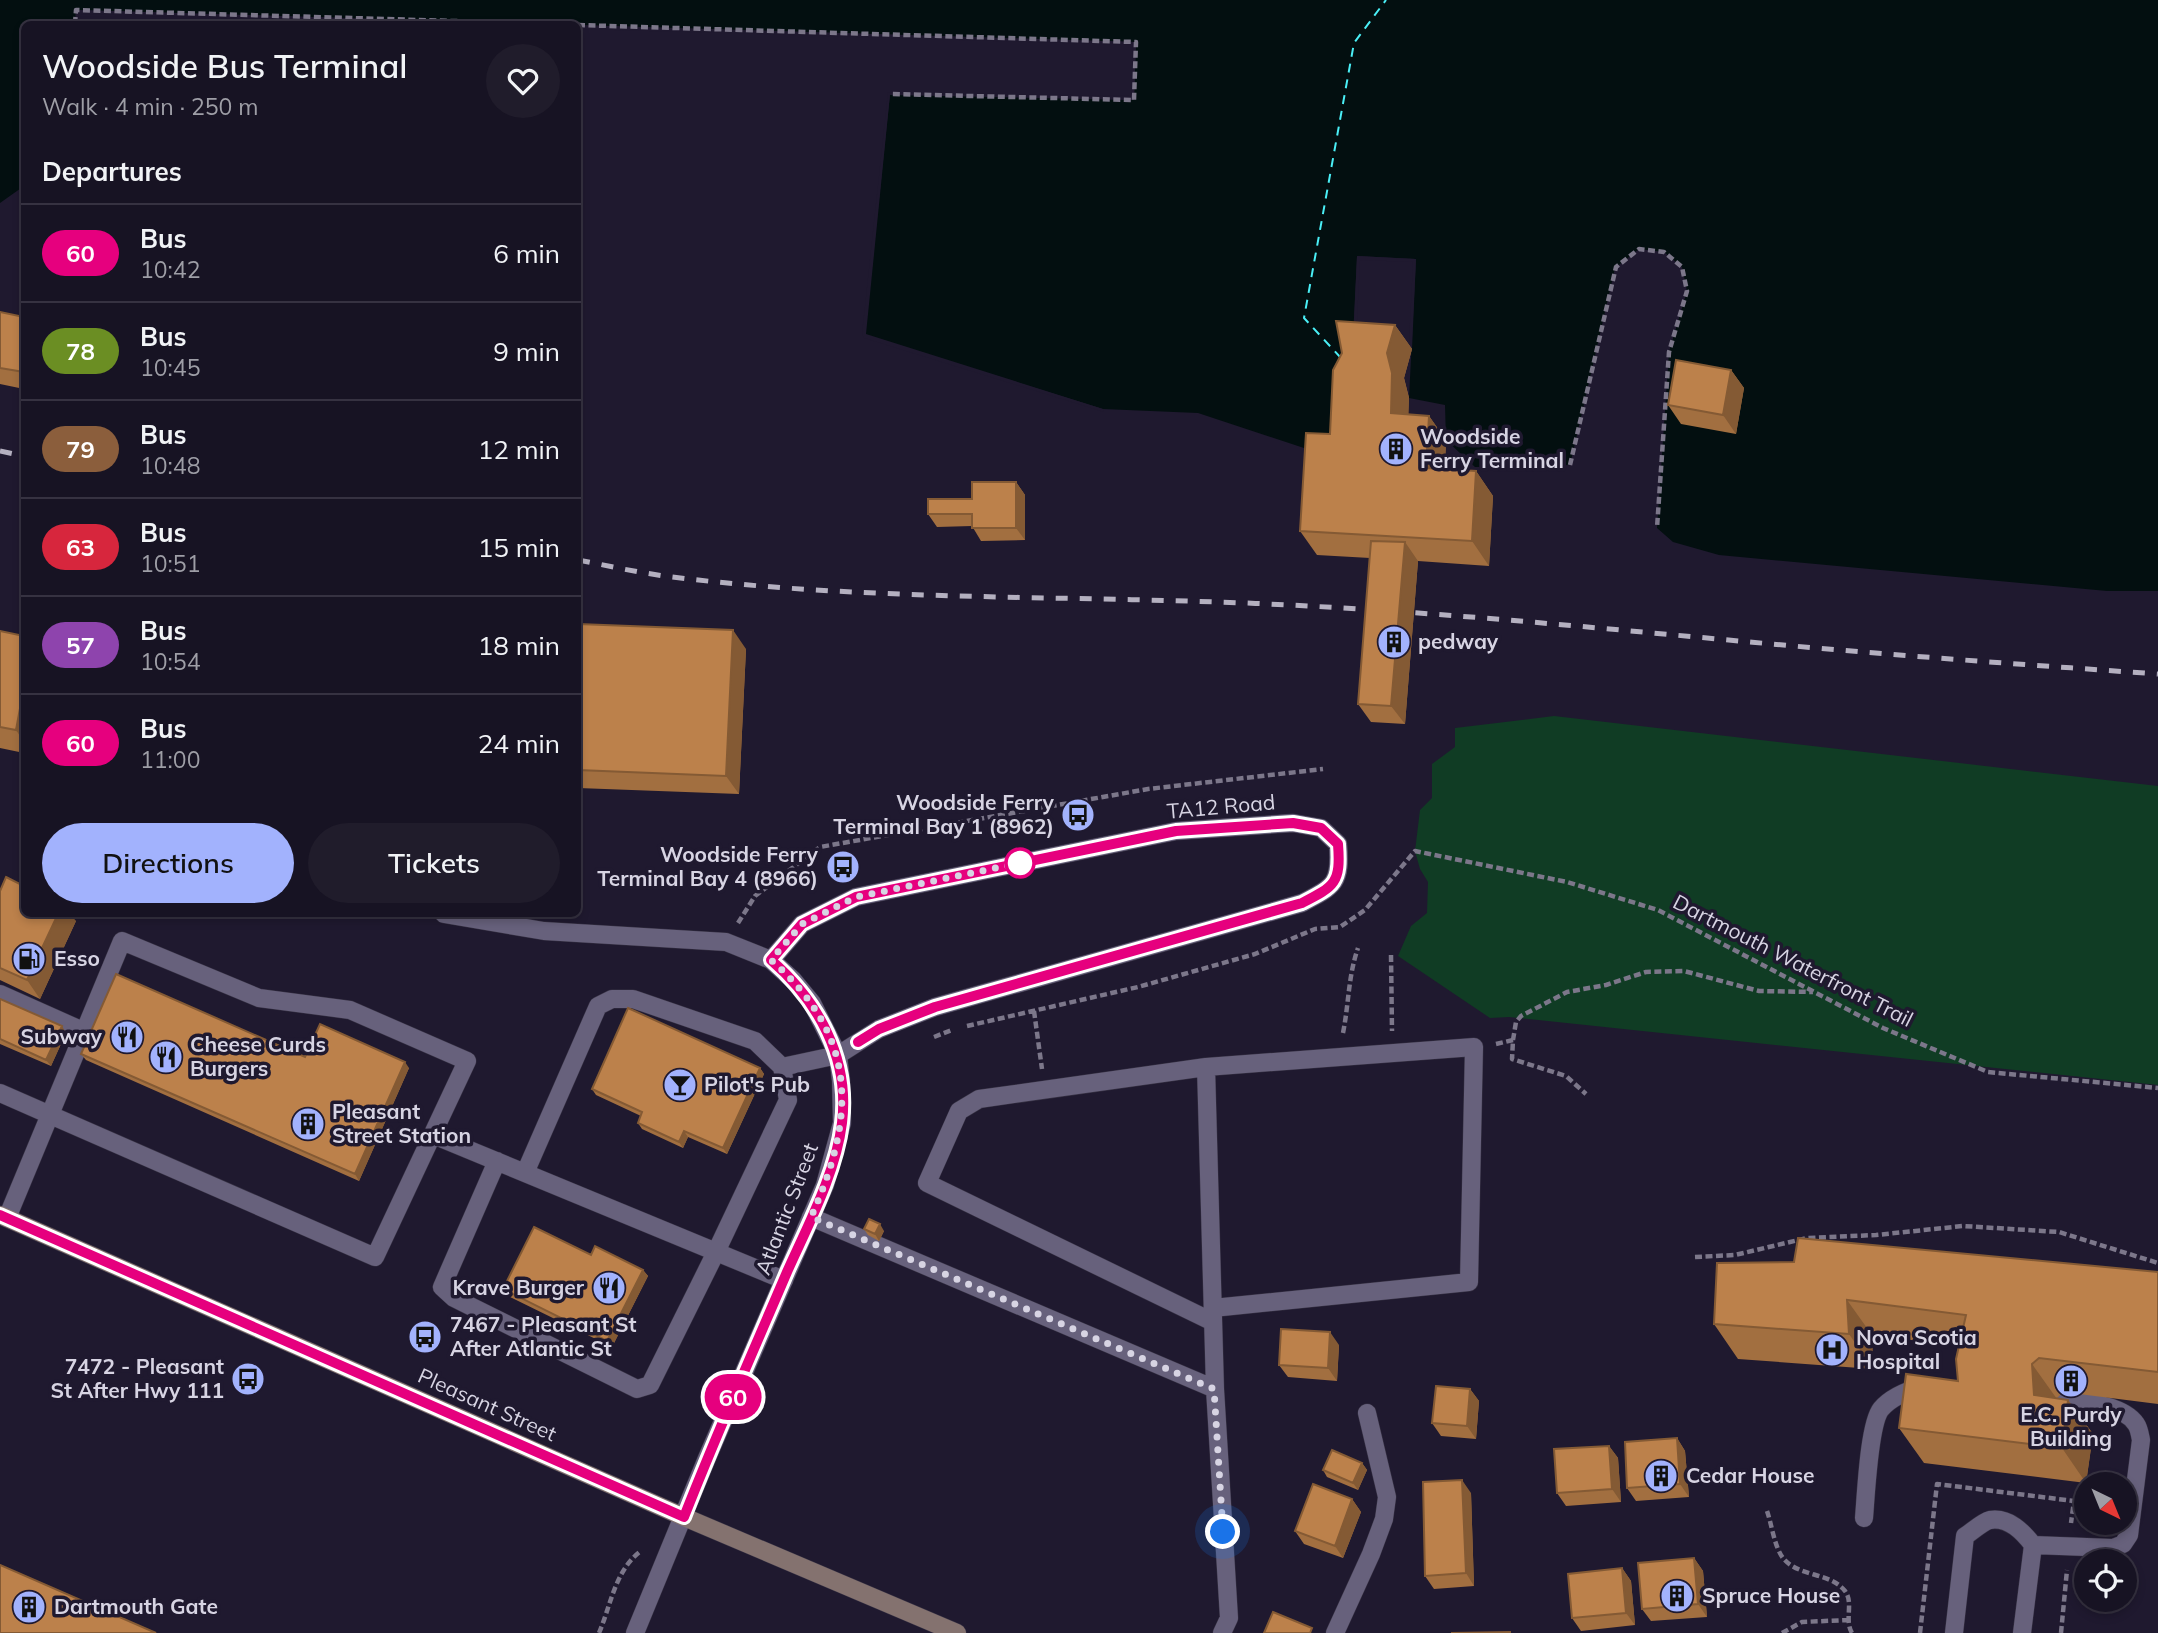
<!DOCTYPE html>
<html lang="en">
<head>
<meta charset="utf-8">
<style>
  :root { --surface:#171323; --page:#201c2b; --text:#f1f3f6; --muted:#9e9ea6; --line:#363241; --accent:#a2b2fd }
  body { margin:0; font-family:Mulish,sans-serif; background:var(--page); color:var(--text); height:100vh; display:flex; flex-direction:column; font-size:26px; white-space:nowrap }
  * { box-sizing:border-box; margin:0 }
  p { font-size:23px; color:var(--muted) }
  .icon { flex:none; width:38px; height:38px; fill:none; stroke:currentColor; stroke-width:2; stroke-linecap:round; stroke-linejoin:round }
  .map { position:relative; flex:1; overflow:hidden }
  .side { position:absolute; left:21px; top:21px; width:560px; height:896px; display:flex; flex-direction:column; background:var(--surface); border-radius:10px; box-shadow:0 4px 10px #0003,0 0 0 2px var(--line) }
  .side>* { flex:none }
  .badge { padding:0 14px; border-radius:23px; font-size:24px; line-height:46px }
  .needle { width:46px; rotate:137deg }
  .fabs { position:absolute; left:2074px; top:1472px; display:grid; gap:14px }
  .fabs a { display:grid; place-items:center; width:63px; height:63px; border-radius:50%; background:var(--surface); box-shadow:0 4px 10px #0003,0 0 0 2px var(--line); font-size:35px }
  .you { position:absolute; width:35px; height:35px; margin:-18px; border:5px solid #fff; border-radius:50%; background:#1a73e8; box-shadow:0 0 0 10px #1a73e833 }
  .map>.badge { position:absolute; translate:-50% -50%; box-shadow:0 0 0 4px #fff }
  h2 { padding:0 21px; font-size:26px; line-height:63px }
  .round { display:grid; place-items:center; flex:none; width:74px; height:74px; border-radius:37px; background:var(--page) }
  .head { display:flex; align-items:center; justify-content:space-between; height:119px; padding:0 21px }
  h1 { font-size:33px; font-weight:600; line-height:52px }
  .button { display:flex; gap:14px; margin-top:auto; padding:14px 21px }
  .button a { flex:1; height:80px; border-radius:42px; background:var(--accent); color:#111; font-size:28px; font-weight:600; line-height:80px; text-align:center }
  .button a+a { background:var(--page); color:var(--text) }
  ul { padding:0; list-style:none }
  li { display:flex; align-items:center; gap:21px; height:98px; padding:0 21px; border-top:2px solid var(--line) }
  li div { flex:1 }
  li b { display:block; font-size:26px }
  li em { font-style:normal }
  li .badge { min-width:77px; font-weight:700; text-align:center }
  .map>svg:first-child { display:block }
  .green { fill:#103c24 }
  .water { fill:#030f10 }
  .pier { fill:#1f192f }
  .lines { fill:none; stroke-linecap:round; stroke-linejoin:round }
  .ferry { stroke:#4aeff6; stroke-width:2; stroke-dasharray:9 7; stroke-linecap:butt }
  .service-casing { stroke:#373244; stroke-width:19 }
  .minor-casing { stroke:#373244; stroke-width:19 }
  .secondary-casing { stroke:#373244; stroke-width:19 }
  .path { stroke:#7c778a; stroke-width:4.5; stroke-dasharray:7 3.5; stroke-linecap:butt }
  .service { stroke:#67617c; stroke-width:18 }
  .minor { stroke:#67617c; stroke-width:18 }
  .secondary { stroke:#84726f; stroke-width:18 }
  .rail { stroke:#b4b0c0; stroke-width:5; stroke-dasharray:12 12; stroke-linecap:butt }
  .wall { fill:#a26f40 }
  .shaded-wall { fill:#845a34 }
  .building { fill:#bc814b; stroke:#845a34; stroke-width:2 }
  .line-casing { stroke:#fff; stroke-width:16 }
  .line { stroke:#e6007e; stroke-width:10 }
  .walk { stroke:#d7d4e3; stroke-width:7; stroke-dasharray:0 12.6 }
  .stop-dot { fill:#fff; stroke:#e6007e; stroke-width:3.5 }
  .labels { text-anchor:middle; stroke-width:7; stroke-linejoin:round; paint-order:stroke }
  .poi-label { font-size:21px; font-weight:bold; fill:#d7d4e3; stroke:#1f192f; text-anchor:start }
  .street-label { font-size:21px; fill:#d7d4e3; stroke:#1f192f }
</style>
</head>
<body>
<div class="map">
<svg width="2158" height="1633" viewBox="0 0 2158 1633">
  <rect width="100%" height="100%" fill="#1f192f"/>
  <path class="green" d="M1554 716 2158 786V1085L1509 1017 1490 1018 1398 956 1411 926 1427 913 1428 882 1420 869 1415 851 1420 810 1432 798V764L1455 747V728Z"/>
  <path class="water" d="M0 0H2158V591H2107L1719 555 1673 542 1657 528 1669 352 1687 291 1682 267 1664 252 1639 249 1615 268 1570 465 1475 467 1446 440 1445 405 1409 398 1416 259 1357 256 1347 459 1307 449 1198 413 1103 409 865 335 890 94 1134 100 1136 42 76 10 75 24H24V186L0 203Z"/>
  <path class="pier" d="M76 10 557 24H438L79 14 78 24H75Z
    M578 25 1136 42 1134 100 890 95 866 334 1103 409 1104 412 864 338 862 334 888 92 1131 96 1133 45 578 29Z
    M1357 256 1416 259 1412 349 1408 364 1413 262 1360 260 1355 360 1353 345Z"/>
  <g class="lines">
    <path class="ferry" d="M1341 358 1304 318 1354 43 1386 0"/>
    <defs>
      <path id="service" d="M0 994 83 1031
        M0 1093 48 1114 375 1257 467 1061 350 1010 259 998 122 941 7 1218
        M433 1135 784 1280
        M497 1161 442 1287 454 1298 637 1389 650 1385 716 1252 788 1100 782 1067 838 1055 879 1029 935 1007 1302 903C1335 886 1341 883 1338 844L1321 828 1293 823 1176 831 856 897 802 924 771 960
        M525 1173 598 1006 612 999H633L755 1041 782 1067
        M811 1217 1215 1389 1206 1067
        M1213 1322 927 1183 959 1111 979 1099 1206 1067 1474 1047 1469 1282 1213 1308
        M1215 1389 1229 1618 1222 1633
        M1864 1518C1866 1495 1869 1424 1881 1409 1892 1396 1909 1390 1924 1386
        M1954 1633 1965 1536C1972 1532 1982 1522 1990 1520 2009 1517 2023 1532 2033 1545L2113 1548 2123 1544 2129 1535 2141 1440C2140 1435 2139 1428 2136 1424 2122 1403 2079 1402 2057 1399
        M2022 1633 2033 1545"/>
      <path id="minor" d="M444 914 544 931 726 942 771 960 793 980 812 1003 838 1055 841 1081 842 1123 825 1185 707 1458 635 1633
        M1335 1633 1371 1554 1384 1519 1387 1497 1367 1413"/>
      <path id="secondary" d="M0 1215 684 1517 957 1633"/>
    </defs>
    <use href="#service" class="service-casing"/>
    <use href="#minor" class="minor-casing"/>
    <use href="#secondary" class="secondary-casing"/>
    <path class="path" d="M75 24 76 10 557 24
      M578 25 1136 42 1134 100 890 94
      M1570 465 1616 267 1639 249 1664 252 1682 267 1687 291 1669 352 1657 528
      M738 923 755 896 820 847 1148 789 1323 769
      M1391 955 1392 1031
      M1034 1011 1042 1069
      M967 1026 1138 987 1255 954 1315 929 1340 927 1365 910 1415 851 1567 882 1658 910 1883 1028 1988 1072 2158 1088
      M1343 1033C1349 1003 1348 977 1358 948
      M934 1037 952 1030
      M1513 1040 1516 1022 1521 1016 1567 992 1606 985 1646 972 1684 971 1759 991 1813 992
      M1496 1044 1513 1040 1512 1059 1566 1076 1586 1094
      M1695 1257 1735 1255 1807 1238 1876 1235 1963 1226 2059 1232 2158 1263
      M1767 1511C1772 1525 1774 1546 1783 1558 1798 1577 1830 1572 1845 1591 1854 1603 1844 1620 1852 1633
      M599 1633C611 1605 615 1570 641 1551
      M1782 1633 1802 1622 1848 1620
      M1920 1633 1937 1484 2074 1501 2071 1523
      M2061 1633 2067 1570"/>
    <use href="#service" class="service"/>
    <use href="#minor" class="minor"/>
    <use href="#secondary" class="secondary"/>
    <path class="rail" d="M0 451 24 456
      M578 560C609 566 640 573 672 577 883 603 1096 594 1308 606 1478 615 1647 633 1816 648 1930 658 2044 666 2158 674"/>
  </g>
  <path class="wall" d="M0 312 24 317V389L0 384Z
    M1395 325 1412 349 1404 378 1409 398 1408 414 1429 416 1446 440 1445 469 1476 471 1493 496 1489 566 1418 561 1405 724 1371 722 1358 704 1370 558 1317 555 1300 531 1330 434Z
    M1731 370 1744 388 1736 434 1681 424 1668 405Z
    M1016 482 1025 495V540L981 541 972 526 937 527 928 514Z
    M578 624 746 649 739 794 578 788Z
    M0 631 24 636V753L0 748Z
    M0 891 76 921 40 999 0 980Z
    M0 999 66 1033 51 1066 0 1044Z
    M81 1054 305 1057 409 1068 359 1181 86 1060Z
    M760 1068 764 1074 727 1154 688 1137 683 1148 642 1129 638 1123 641 1116 596 1095 592 1089Z
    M864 1229 884 1231 879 1241 868 1235Z
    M1717 1263 2158 1272V1404L2063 1392 2057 1398 2068 1400 2093 1434 2086 1483 1924 1463 1899 1428 1958 1381 1959 1346 1872 1335 1873 1369 1738 1359 1714 1324Z
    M643 1270 648 1276 612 1347 508 1296 503 1289Z
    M1339 1345 1337 1381 1288 1377 1279 1365Z
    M1470 1389 1479 1401 1476 1439 1441 1436 1432 1423Z
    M1677 1438 1685 1451 1689 1497 1636 1501 1627 1488Z
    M1609 1446 1618 1458 1621 1502 1566 1506 1557 1493Z
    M1362 1463 1367 1470 1358 1490 1327 1477 1323 1470Z
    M1471 1493 1474 1586 1434 1589 1425 1576Z
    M1352 1499 1361 1512 1343 1558 1304 1544 1295 1531Z
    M1694 1558 1703 1571 1707 1617 1651 1621 1642 1609Z
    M1622 1568 1631 1581 1635 1625 1581 1631 1572 1618Z"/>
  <path class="shaded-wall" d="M1395 325 1412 349 1404 378 1409 398 1408 438 1391 413 1387 353Z
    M1731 370 1744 388 1736 434 1723 415Z
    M1429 416 1446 440 1443 493 1426 468Z
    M1476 471 1493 496 1489 566 1472 541Z
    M1016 482 1025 495V540L1016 528Z
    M1405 542 1418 561 1405 724 1391 706Z
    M733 630 746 649 739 794 726 776Z
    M24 687V742L16 730Z
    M58 914H70L76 921 40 999 27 980Z
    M62 1026 66 1033 51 1066 46 1060Z
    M405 1062 409 1068 359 1181 355 1174Z
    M760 1068 764 1074 727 1154 723 1148Z
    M684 1131 688 1137 683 1148 679 1142Z
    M880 1224 884 1231 879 1241 875 1234Z
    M643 1270 648 1276 612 1347 607 1341Z
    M1847 1300 1872 1335 1873 1369 1849 1334Z
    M1330 1332 1339 1345 1337 1381 1328 1368Z
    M2032 1364 2057 1399 2034 1395Z
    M1470 1389 1479 1401 1476 1439 1467 1426Z
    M2068 1400 2093 1434 2086 1483 2062 1448Z
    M1677 1438 1685 1451 1689 1497 1680 1484Z
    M1609 1446 1618 1458 1621 1502 1612 1489Z
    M1362 1463 1367 1470 1358 1490 1353 1483Z
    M1462 1480 1471 1493 1474 1586 1466 1573Z
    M1352 1499 1361 1512 1343 1558 1335 1546Z
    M1694 1558 1703 1571 1707 1617 1698 1604Z
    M1622 1568 1631 1581 1635 1625 1626 1613Z"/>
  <path class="building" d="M0 312 24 317V372L0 368Z
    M1336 321 1395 325 1387 353 1392 373 1391 413 1429 416 1426 468 1476 471 1472 541 1300 531 1306 433 1330 434 1333 370 1342 353Z
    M1676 360 1731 370 1723 415 1668 405Z
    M972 482H1016V528H972V514H928V499H972Z
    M1371 541 1405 542 1391 706 1358 704Z
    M578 624 733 630 726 776 578 770Z
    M0 631 24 636V687L16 730 0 727Z
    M6 877 24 886V914H58L27 980 0 968V891Z
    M116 974 305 1057 320 1024 405 1062 355 1174 81 1054Z
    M0 999 62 1026 46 1060 0 1039Z
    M628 1008 760 1068 723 1148 684 1131 679 1142 638 1123 642 1112 592 1089Z
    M869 1219 880 1224 875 1234 864 1229Z
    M534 1227 591 1255 595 1246 643 1270 607 1341 503 1289Z
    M1798 1238 2158 1272V1372L2039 1358 2032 1364 2034 1395 2068 1400 2062 1448 1899 1428 1906 1374 1958 1381 1956 1359 1966 1315 1847 1300 1849 1334 1714 1324 1717 1263 1794 1262Z
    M1281 1329 1330 1332 1328 1368 1279 1365Z
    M1436 1386 1470 1389 1467 1426 1432 1423Z
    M1677 1438 1680 1484 1627 1488 1625 1442Z
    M1609 1446 1612 1489 1557 1493 1554 1449Z
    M1332 1450 1362 1463 1353 1483 1323 1470Z
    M1462 1480 1466 1573 1425 1576 1423 1482Z
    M1313 1484 1352 1499 1335 1546 1295 1531Z
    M1694 1558 1698 1604 1642 1609 1638 1563Z
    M0 1565 156 1633H0Z
    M1622 1568 1626 1613 1572 1618 1568 1574Z
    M1273 1612 1312 1628 1310 1633H1264Z
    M1510 1632V1633H1451Z"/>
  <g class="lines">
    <defs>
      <path id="line" d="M0 1215 684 1517C716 1435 752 1354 787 1272 807 1227 836 1173 842 1123 850 1058 818 1001 771 960L802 924 856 897 1176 831 1293 823 1321 828 1338 844C1341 883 1335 886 1302 903L935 1007 879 1029 858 1042"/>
    </defs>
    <use href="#line" class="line-casing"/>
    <use href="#line" class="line"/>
    <path class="walk" d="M1020 863 856 897 802 924 771 960C859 1037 856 1117 811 1217L1214 1389 1223 1532"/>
  </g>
  <defs>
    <symbol id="building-disc" viewBox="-11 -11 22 22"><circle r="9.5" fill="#a2b2fd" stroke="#1f192f"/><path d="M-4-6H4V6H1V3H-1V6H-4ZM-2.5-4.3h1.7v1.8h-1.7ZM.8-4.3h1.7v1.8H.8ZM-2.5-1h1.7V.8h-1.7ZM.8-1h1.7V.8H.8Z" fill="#111"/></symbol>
    <symbol id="bus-disc" viewBox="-11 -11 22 22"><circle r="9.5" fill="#a2b2fd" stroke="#1f192f"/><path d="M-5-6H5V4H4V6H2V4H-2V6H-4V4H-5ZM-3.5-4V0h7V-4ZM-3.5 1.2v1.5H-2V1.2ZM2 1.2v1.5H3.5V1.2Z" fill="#111"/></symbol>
    <symbol id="fuel-disc" viewBox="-11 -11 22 22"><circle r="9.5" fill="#a2b2fd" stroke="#1f192f"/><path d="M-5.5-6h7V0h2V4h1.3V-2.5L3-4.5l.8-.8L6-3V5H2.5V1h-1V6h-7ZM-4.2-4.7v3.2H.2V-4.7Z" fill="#111"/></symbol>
    <symbol id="restaurant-disc" viewBox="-11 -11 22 22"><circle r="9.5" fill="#a2b2fd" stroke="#1f192f"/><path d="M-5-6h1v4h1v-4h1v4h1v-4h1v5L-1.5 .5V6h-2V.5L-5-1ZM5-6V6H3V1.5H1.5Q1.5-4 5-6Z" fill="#111"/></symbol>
    <symbol id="bar-disc" viewBox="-11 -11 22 22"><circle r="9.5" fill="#a2b2fd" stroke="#1f192f"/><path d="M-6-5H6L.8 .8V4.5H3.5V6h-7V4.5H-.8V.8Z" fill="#111"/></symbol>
    <symbol id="hospital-disc" viewBox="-11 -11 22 22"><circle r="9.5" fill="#a2b2fd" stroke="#1f192f"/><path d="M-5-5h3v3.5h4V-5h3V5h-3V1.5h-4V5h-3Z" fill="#111"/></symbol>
  </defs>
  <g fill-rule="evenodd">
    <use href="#building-disc" x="1377" y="430" width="38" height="38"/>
    <use href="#building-disc" x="1375" y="623" width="38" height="38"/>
    <use href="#bus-disc" x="1059" y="796" width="38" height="38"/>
    <use href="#bus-disc" x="824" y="848" width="38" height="38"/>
    <use href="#fuel-disc" x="10" y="940" width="38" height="38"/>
    <use href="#restaurant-disc" x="108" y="1018" width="38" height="38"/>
    <use href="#restaurant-disc" x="147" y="1038" width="38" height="38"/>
    <use href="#bar-disc" x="661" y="1066" width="38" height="38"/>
    <use href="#building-disc" x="289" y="1105" width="38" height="38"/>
    <use href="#restaurant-disc" x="590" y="1269" width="38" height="38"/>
    <use href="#bus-disc" x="406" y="1318" width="38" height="38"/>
    <use href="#hospital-disc" x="1813" y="1331" width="38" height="38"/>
    <use href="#bus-disc" x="229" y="1360" width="38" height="38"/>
    <use href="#building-disc" x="2052" y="1362" width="38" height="38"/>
    <use href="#building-disc" x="1642" y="1457" width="38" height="38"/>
    <use href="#building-disc" x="1658" y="1577" width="38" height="38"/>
    <use href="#building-disc" x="10" y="1588" width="38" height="38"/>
  </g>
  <circle class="stop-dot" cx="1020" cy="863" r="14"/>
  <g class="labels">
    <g class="poi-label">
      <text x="1420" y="444">Woodside<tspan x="1420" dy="24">Ferry Terminal</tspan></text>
      <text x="1418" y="649">pedway</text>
      <text x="1054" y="810" text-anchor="end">Woodside Ferry<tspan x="1054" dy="24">Terminal Bay 1 (8962)</tspan></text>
      <text x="818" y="862" text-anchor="end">Woodside Ferry<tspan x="818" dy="24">Terminal Bay 4 (8966)</tspan></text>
      <text x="54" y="966">Esso</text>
      <text x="102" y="1044" text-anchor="end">Subway</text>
      <text x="190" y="1052">Cheese Curds<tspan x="190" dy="24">Burgers</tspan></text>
      <text x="704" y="1092">Pilot's Pub</text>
      <text x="332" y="1119">Pleasant<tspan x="332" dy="24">Street Station</tspan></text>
      <text x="584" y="1295" text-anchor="end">Krave Burger</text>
      <text x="450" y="1332">7467 - Pleasant St<tspan x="450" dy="24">After Atlantic St</tspan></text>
      <text x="1856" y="1345">Nova Scotia<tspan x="1856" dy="24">Hospital</tspan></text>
      <text x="224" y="1374" text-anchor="end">7472 - Pleasant<tspan x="224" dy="24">St After Hwy 111</tspan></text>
      <text x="2071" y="1422" text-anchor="middle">E.C. Purdy<tspan x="2071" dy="24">Building</tspan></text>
      <text x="1686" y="1483">Cedar House</text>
      <text x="1702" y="1603">Spruce House</text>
      <text x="54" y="1614">Dartmouth Gate</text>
    </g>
    <g class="street-label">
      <text transform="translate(1221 807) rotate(-5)" y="7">TA12 Road</text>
      <text transform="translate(1793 961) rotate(27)" y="7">Dartmouth Waterfront Trail</text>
      <text transform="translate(787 1209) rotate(-69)" y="7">Atlantic Street</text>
      <text transform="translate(487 1405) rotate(24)" y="7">Pleasant Street</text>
    </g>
  </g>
</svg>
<div class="fabs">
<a><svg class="needle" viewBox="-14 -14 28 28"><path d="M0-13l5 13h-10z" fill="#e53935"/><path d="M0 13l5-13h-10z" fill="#9e9ea6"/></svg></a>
<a><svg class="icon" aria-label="locate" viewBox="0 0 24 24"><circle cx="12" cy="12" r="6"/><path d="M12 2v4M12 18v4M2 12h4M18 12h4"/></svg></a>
</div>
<div class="you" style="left:1223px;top:1532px"></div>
<b class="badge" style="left:733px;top:1397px;background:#e6007e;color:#fff">60</b>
<section class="side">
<div class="head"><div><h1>Woodside Bus Terminal</h1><p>Walk · 4 min · 250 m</p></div><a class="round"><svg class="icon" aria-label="heart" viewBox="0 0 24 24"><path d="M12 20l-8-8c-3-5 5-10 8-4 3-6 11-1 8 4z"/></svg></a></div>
<h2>Departures</h2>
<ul>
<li><span class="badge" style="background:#e6007e;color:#fff">60</span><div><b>Bus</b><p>10:42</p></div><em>6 min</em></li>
<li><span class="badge" style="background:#6b8e23;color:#fff">78</span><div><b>Bus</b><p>10:45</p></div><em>9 min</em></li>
<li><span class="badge" style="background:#8b5e3c;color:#fff">79</span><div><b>Bus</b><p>10:48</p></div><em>12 min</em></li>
<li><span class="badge" style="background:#d7263d;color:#fff">63</span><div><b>Bus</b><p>10:51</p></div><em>15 min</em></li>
<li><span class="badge" style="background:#8e44ad;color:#fff">57</span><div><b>Bus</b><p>10:54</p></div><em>18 min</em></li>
<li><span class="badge" style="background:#e6007e;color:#fff">60</span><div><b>Bus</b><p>11:00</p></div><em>24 min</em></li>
</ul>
<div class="button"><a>Directions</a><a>Tickets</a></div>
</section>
</div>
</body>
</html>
